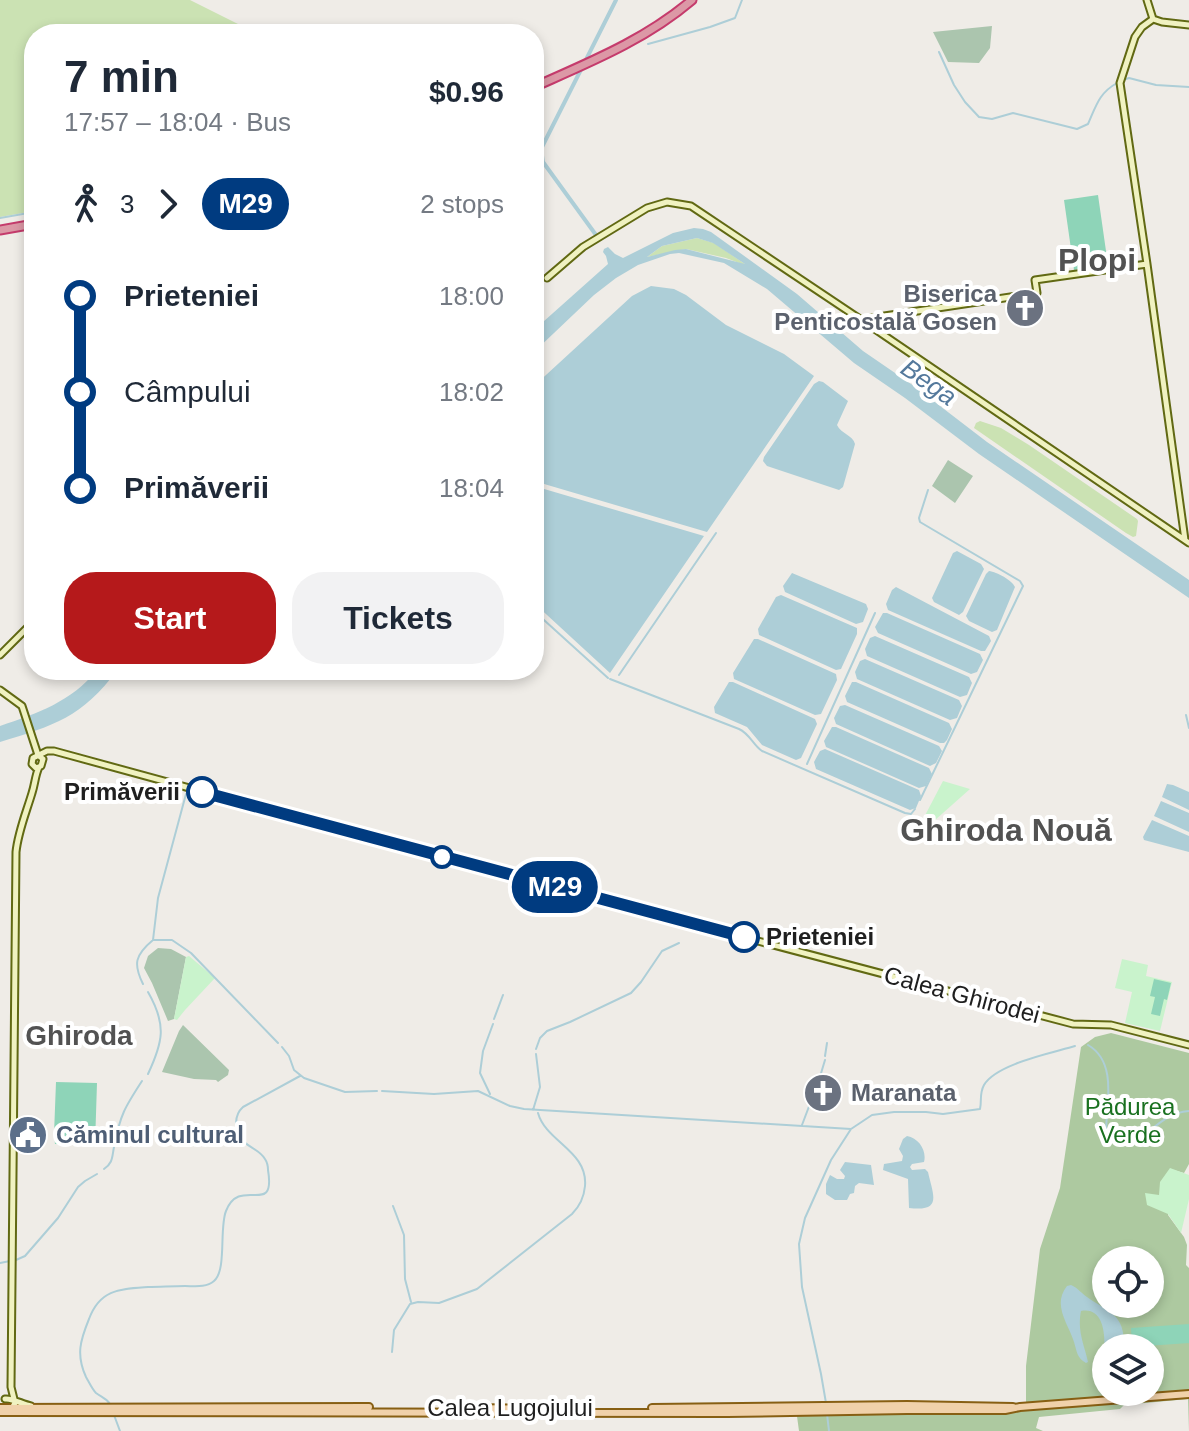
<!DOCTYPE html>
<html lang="en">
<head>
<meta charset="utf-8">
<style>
  :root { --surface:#fff; --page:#f2f2f3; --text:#1f2937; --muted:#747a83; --accent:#b5191b }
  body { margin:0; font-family:Arial,sans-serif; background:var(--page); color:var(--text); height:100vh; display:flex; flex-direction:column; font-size:30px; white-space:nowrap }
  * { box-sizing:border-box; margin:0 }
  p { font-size:26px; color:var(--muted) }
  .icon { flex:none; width:44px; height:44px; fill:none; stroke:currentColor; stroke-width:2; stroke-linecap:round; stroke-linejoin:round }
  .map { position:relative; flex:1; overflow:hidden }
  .panel { position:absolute; left:24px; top:24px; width:520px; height:656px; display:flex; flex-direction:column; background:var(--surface); border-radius:32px; box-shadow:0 4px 12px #0003 }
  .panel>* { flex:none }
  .badge { padding:0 16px; border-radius:26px; font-size:28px; line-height:52px }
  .buttons { position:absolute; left:1092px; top:1246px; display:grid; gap:16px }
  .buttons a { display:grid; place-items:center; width:72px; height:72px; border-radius:50%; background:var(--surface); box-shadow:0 4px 12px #0003; font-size:40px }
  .map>.badge { position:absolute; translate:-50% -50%; box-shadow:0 0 0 4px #fff }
  .legs { display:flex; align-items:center; gap:12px; height:88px; padding:0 40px; font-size:26px }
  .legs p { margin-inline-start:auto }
  .overview { display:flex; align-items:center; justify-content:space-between; height:136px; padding:0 40px }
  h1 { font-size:44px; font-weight:600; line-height:60px }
  .action { display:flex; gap:16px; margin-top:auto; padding:16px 40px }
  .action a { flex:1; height:92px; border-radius:32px; background:var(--accent); color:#fff; font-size:32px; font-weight:600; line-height:92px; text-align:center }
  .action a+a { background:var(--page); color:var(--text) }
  ul { padding:0 40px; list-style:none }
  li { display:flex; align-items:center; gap:28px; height:96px; font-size:30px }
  li i { display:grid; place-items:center; width:12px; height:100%; margin:0 10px; background:currentColor }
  li i::after { content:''; width:20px; height:20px; margin:-10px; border:6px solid; border-radius:50%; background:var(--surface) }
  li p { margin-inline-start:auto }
  li:first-child i { background:linear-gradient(#0000 50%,currentColor 0) }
  li:last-child i { background:linear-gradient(currentColor 50%,#0000 0) }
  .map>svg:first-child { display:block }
  .grass { fill:#cbe2b3 }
  .forest { fill:#adc9a0; fill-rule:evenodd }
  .cemetery { fill:#abc5ae }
  .park { fill:#c9f3cc }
  .pitch { fill:#8ed4b8 }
  .water { fill:#adced7; fill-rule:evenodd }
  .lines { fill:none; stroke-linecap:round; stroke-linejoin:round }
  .stream { stroke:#adced7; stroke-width:2 }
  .canal { stroke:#adced7; stroke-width:4 }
  .secondary-casing { stroke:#616913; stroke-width:9 }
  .primary-casing { stroke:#875f13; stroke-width:10 }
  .highway-casing { stroke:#c53b6c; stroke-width:11 }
  .secondary { stroke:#f0f2c1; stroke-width:5 }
  .primary { stroke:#f0d1aa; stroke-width:6 }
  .highway { stroke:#dc98a6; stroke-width:7 }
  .line-1-casing { stroke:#fff; stroke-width:18 }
  .line-1 { stroke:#003b80; stroke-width:12 }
  .stop-1-dot { fill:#fff; stroke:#003b80; stroke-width:4 }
  .labels { text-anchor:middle; stroke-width:8; stroke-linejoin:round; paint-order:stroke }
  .worship-label { font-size:24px; font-weight:bold; fill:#5b616d; stroke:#fff; text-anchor:end }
  .stop-label { font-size:24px; font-weight:bold; fill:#1f1f1f; stroke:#fff; text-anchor:end }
  .street-label { font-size:24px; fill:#1f1f1f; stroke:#fff }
  .park-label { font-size:24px; fill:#1a7120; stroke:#fff }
  .service-label { font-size:24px; font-weight:bold; fill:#4e5e75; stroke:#fff; text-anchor:start }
  .water-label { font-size:26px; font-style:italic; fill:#54799c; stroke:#fff }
  .quarter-label { font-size:28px; font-weight:bold; fill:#525252; stroke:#fff }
  .district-label { font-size:32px; font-weight:bold; fill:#525252; stroke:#fff }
</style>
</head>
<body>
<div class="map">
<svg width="1189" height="1431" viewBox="0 0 1189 1431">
  <rect width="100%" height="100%" fill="#efece7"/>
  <path class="grass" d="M0 0H190L246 28 243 34H34V211L0 217Z
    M697 238 714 243 745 264 744 265 726 258 686 249 647 257 662 246Z
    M980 421 1001 428 1029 445 1137 519 1138 521 1136 536 1133 537 1126 533 974 428 976 423Z"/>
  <path class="forest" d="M1111 1033 1189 1053V1164L1184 1173 1170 1169 1168 1215 1184 1237 1187 1245 1186 1265 1189 1268V1431L1188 1399 1124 1405 1120 1409 1039 1417 1036 1428 1043 1431H799L796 1409 824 1404H1026V1366L1040 1249 1060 1188 1081 1047 1095 1037ZM1106 1260H1150V1304H1106ZM1106 1348H1150V1392H1106Z"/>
  <path class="cemetery" d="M992 26 990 48 979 63 948 62 933 32Z
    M948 460 973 476 955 503 932 486Z
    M158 948 171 949 186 957 174 1019 168 1021 152 983 144 968 148 956Z
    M183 1025 229 1070 228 1075 218 1082 216 1080 194 1079 162 1072 179 1031Z"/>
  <path class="park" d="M943 781 970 789 925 829 920 825Z
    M189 956 215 978 185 1010 177 1020 174 1019 186 957Z
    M1122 959 1148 965 1146 976 1172 982 1160 1031 1125 1023 1132 992 1115 988Z
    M1170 1168 1189 1175V1199L1181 1233 1168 1214 1147 1205 1145 1193 1159 1195 1160 1182Z"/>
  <path class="pitch" d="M1098 195 1108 265 1074 270 1064 200Z
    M1154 979 1171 983 1167 1000 1164 999 1160 1016 1151 1014 1155 997 1150 996Z
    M56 1082 97 1083 95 1145 55 1144 54 1134Z
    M1189 1324V1343L1132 1347 1131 1328Z"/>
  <path class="water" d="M694 228 703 229 711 232 797 294 863 351 914 386 987 442 1189 580V598L979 454 905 398 854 363 767 289 724 263 679 253 670 254 638 265 616 278 594 295 534 352V330L608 264 606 256 603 252 604 249 608 247 615 254 623 258 673 233ZM697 238 713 243 745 264 686 249 675 250 647 257 662 246Z
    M651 286 674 289 686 295 726 325 784 354 814 376 707 532 534 481V386L632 296Z
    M819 381 823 382 848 401 837 425C841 434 853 435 855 444L843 487 839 490 767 466 763 461 764 457 814 384Z
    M534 486 704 536 610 673 534 603Z
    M957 551 981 564 984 569 963 612 959 615 934 602 932 598 953 553Z
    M989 571C997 572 1012 580 1015 587L997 630 992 632 969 621 966 616 986 574Z
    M792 573 866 604 868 609 863 622 856 624 785 592 783 586Z
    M896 587 989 636 991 641 985 651H981L888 610 886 604 892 590Z
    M781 595 857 628V634L841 669 836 670 759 635 758 629 776 597Z
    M883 613H887L980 654 983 660 977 672 971 674 878 633 875 627Z
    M875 636 969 677 972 683 967 695 960 697 867 656 865 649 870 638Z
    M754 639H758L836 674 837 680 821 714 815 715 734 679 733 673Z
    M865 659 959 700 962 706 957 718 950 720 857 679 855 672 860 661Z
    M97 670H117C83 717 53 726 0 742V726C38 713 71 702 97 670Z
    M729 682H733L815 719 817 724 801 758 796 760 762 745 747 727 715 713 714 707Z
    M852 682H856L949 723 952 729 947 740 944 743H940L847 702 845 696Z
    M845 705 939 746 942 751 936 763 930 766 836 724 834 718 840 706Z
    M832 727H836L929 768 932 774 926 786 919 788 826 747 824 741Z
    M825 749 919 790 921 796 916 808 910 810 816 769 814 762 820 751Z
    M1167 784 1173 785 1189 792V810L1162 797Z
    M1161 801 1189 813V832L1154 816Z
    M1152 820 1189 836V852L1144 840 1143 837Z
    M907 1136C919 1138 927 1151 924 1162L912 1164 910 1167 912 1170 925 1169 928 1172C933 1195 943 1212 909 1208L908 1179 883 1170 884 1164 902 1161 903 1156 899 1149 903 1139Z
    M845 1162 871 1165 874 1185 859 1183 855 1186 854 1193 850 1194 847 1200H835L826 1194V1184L830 1175 837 1179H844L845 1176 840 1170Z
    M1071 1285C1078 1288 1081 1293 1087 1297 1111 1314 1125 1314 1124 1348H1106V1363L1103 1361C1106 1344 1107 1306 1081 1311 1077 1331 1084 1344 1088 1362L1086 1363C1077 1358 1077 1352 1074 1342 1068 1323 1052 1305 1067 1286Z"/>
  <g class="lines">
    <path class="stream" d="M648 44 710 27 735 18 742 0
      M939 52 954 85 965 102 979 117 992 119 1013 113 1077 129 1088 124C1096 106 1099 93 1117 83
      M1123 80 1129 78 1156 85 1189 87
      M0 218 34 212
      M534 611 608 678
      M619 675 716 533
      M610 679 739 729C750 734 753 745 762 751L905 813 911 814 915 809
      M1186 715 1189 728
      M807 764 875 613
      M920 800 1023 586 1020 581 920 522 919 518 928 490
      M153 940 158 898 186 794
      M143 984C133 964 135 955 153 940H172L191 953 278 1043
      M494 1019 503 995
      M1088 1045C1117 1062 1107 1102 1106 1130L1114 1140 1134 1144C1150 1131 1167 1112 1189 1111
      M282 1047 289 1056 294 1070 304 1078 345 1092 377 1091
      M536 1049 540 1038 547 1031 570 1022 631 993 641 982 662 951 679 943
      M825 1056 827 1043
      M148 1074C163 1042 167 1025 148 992
      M382 1091 434 1094 478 1091 510 1106 524 1109 851 1129
      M490 1094 480 1073 483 1051 493 1024
      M533 1110 540 1087 536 1054
      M802 1125 819 1080 825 1060
      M104 1169C113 1163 112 1157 114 1147 120 1115 125 1107 142 1081
      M393 1206 404 1235 405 1279 411 1302
      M16 1260 25 1256 58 1218 78 1187 85 1181 97 1174
      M0 1263 10 1261
      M392 1352 394 1330 410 1304 418 1302 439 1303 477 1289 572 1214C580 1206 584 1197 585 1186 588 1151 546 1142 538 1113
      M826 1403 821 1374 802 1287 799 1244 805 1218 831 1160 851 1129 872 1115 894 1112H926L943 1114 980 1109C982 1101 979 1094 984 1085 996 1064 1052 1053 1075 1046
      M110 1404C106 1398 101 1397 96 1393 92 1389 89 1382 86 1377 76 1355 80 1341 89 1319 100 1289 120 1289 148 1287 160 1287 172 1286 185 1286 194 1286 206 1288 214 1281 227 1270 219 1228 226 1211 240 1175 276 1218 268 1170 268 1167 267 1162 265 1159 260 1150 248 1147 242 1140 234 1129 234 1115 243 1107L300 1076
      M827 1414 829 1431
      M114 1415 120 1431"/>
    <path class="canal" d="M596 235 543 162 541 149 616 0"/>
    <defs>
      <path id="secondary" d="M1147 0 1153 19
        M1153 19 1142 27 1135 37 1120 83 1147 264 1185 540
        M1153 19 1162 22 1189 25
        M547 278 583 247 647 208 667 202 691 206 863 321 1189 543
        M863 321 871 318 1037 293 1035 280 1147 264
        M0 655 34 621
        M0 690 22 706 38 755
        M39 756 43 759 41 766 36 768 32 764 33 758 47 751H54L504 874 1073 1024 1111 1025 1189 1045
        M5 1399C12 1398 22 1404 31 1406
        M11 1410 15 1403 11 1387 16 852C18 832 26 813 32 793 35 784 35 776 39 767"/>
      <path id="primary" d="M0 1408 369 1407
        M468 1408 565 1409
        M652 1408 907 1405 1013 1407
        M0 1412 727 1413 907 1410H1005L1020 1407 1189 1394"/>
      <path id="highway" d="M534 87C590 62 645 40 692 0
        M0 230 34 224"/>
    </defs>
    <use href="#secondary" class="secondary-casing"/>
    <use href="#primary" class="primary-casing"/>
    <use href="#highway" class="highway-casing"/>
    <use href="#secondary" class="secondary"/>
    <use href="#primary" class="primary"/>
    <use href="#highway" class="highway"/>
  </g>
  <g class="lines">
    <defs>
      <path id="line-1" d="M202 792 744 937"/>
    </defs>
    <use href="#line-1" class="line-1-casing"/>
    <use href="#line-1" class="line-1"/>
  </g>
  <defs>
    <symbol id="church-disc" viewBox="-11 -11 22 22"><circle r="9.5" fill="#6b7280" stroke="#fff"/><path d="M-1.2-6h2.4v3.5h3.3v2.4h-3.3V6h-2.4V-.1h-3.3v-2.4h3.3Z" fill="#fff"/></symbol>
    <symbol id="civic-disc" viewBox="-11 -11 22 22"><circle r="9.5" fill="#5c6f8a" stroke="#fff"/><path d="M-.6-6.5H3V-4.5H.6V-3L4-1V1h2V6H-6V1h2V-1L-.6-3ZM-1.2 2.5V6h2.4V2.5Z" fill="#fff"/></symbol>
  </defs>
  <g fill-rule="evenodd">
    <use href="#church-disc" x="1003" y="286" width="44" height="44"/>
    <use href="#church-disc" x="801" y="1071" width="44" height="44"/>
    <use href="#civic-disc" x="6" y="1113" width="44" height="44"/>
  </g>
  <g class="stop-1-dot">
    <circle cx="202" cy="792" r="14"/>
    <circle cx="442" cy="857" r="10"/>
    <circle cx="744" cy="937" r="14"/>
  </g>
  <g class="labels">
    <g class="worship-label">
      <text x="997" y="302">Biserica<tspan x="997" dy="28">Penticostală Gosen</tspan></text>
      <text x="851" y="1101" text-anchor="start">Maranata</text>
    </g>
    <g class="stop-label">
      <text x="180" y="800">Primăverii</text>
      <text x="766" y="945" text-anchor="start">Prieteniei</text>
    </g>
    <g class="street-label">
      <text transform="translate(962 995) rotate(15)" y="8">Calea Ghirodei</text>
      <text x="510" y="1416">Calea Lugojului</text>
    </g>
    <g class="park-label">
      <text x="1130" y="1115">Pădurea<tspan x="1130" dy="28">Verde</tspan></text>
    </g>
    <g class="service-label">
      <text x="56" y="1143">Căminul cultural</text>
    </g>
    <g class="water-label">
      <text transform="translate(929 382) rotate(35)" y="9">Bega</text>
    </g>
    <g class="quarter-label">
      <text x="79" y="1045">Ghiroda</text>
    </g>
    <g class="district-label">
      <text x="1097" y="271">Plopi</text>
      <text x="1006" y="841">Ghiroda Nouă</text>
    </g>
  </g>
</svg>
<div class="buttons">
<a><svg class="icon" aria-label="locate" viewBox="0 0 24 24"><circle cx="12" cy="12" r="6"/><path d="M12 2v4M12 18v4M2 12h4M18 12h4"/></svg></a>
<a><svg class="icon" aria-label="layers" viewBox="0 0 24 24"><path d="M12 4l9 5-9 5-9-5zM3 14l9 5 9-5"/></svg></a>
</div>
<b class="badge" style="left:555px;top:887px;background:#003b80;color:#fff">M29</b>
<section class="panel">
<div class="overview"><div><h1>7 min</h1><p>17:57 – 18:04 · Bus</p></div><b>$0.96</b></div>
<div class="legs"><svg class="icon" aria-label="walk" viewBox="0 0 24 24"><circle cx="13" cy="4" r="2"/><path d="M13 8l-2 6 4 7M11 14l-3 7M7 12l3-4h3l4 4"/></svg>3<svg class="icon" aria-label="forward" viewBox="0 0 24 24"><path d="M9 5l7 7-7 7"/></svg><b class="badge" style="background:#003b80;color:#fff">M29</b><p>2 stops</p></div>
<ul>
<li><i style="color:#003b80"></i><b>Prieteniei</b><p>18:00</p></li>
<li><i style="color:#003b80"></i><span>Câmpului</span><p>18:02</p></li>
<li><i style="color:#003b80"></i><b>Primăverii</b><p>18:04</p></li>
</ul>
<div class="action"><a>Start</a><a>Tickets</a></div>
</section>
</div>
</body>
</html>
